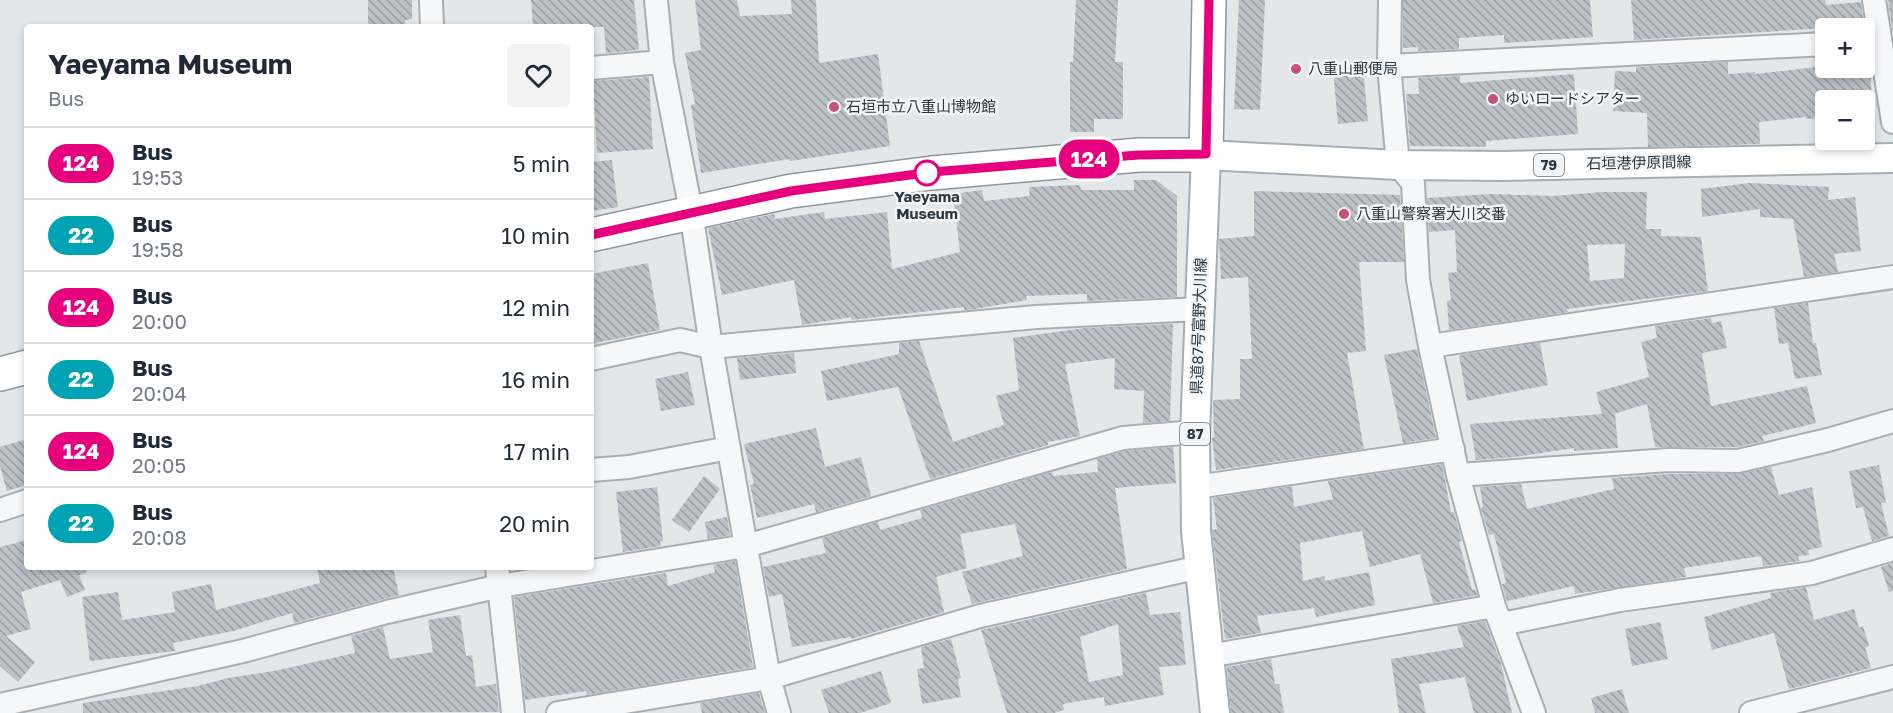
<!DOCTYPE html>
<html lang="en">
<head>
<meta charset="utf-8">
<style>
  :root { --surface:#fff; --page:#f2f2f3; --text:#1f2937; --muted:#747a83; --line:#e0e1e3 }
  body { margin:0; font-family:"Golos Text","Noto Sans JP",sans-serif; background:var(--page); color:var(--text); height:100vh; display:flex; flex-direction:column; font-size:22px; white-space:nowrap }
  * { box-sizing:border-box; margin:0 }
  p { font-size:20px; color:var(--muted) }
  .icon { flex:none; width:33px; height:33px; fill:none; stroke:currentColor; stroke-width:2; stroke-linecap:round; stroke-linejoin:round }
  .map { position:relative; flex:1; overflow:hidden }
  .panel { position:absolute; left:24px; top:24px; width:570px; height:546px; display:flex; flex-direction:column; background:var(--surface); border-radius:6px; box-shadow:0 3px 9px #0003 }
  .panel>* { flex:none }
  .badge { padding:0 12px; border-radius:20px; font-size:21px; line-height:39px }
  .buttons { position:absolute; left:1815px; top:18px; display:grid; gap:12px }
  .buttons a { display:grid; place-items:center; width:60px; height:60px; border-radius:6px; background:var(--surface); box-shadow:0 3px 9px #0003; font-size:30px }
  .map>.badge { position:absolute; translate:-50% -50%; box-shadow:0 0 0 3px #fff }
  .round { display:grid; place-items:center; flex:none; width:63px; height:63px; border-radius:6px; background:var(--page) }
  .headline { display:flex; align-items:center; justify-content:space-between; height:102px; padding:0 24px }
  h1 { font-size:28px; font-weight:700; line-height:45px }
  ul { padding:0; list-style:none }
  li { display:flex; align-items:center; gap:18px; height:72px; padding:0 24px; border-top:2px solid var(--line) }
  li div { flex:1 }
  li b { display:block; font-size:22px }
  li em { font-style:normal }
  li .badge { min-width:66px; font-weight:700; text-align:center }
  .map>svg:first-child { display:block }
  .building { fill:url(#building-back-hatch); fill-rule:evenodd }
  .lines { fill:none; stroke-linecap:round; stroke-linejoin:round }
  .minor-casing { stroke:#a8afb4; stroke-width:26 }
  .major-casing { stroke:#a4aeb5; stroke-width:32 }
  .highway-casing { stroke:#8c97a0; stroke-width:36 }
  .minor { stroke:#f6f7f9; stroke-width:22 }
  .major { stroke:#fff; stroke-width:28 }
  .highway { stroke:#fff; stroke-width:33 }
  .line-casing { stroke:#fff; stroke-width:14 }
  .line { stroke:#e6007e; stroke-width:9 }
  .poi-dot { fill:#c55379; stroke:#f3f6f8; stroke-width:2 }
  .stop-dot { fill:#fff; stroke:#e6007e; stroke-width:3 }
  .labels { text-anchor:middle; stroke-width:5; stroke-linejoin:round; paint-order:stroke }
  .shield { fill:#f3f6f8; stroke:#687178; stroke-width:1.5 }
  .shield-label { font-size:14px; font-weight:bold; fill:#2c3841 }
  .poi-label { font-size:15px; fill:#2c3841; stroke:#f3f6f8; text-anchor:start }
  .street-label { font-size:15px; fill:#2c3841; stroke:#f3f6f8 }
  .stop-label { font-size:15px; font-weight:bold; fill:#2c3841; stroke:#f3f6f8 }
</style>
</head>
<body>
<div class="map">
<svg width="1893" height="713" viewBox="0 0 1893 713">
  <defs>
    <pattern id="building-back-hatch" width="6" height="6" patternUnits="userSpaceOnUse" patternTransform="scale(1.5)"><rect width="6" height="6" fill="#bbc1c7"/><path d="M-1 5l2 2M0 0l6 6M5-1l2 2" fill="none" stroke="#989ea3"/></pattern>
  </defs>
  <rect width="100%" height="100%" fill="#e3e7ea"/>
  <path class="building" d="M368 0H412V19L405 20V27H368Z
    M531 0H634L639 50 606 53 604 27H533Z
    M695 0H737L740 16 792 14 791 0H816L819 63 878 54 890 146 790 161V159L701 173 691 105 695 104 685 53 701 50Z
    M1076 0H1118L1115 62H1123V119H1094V132H1070V62H1073Z
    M1239 0H1265L1260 110 1234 109Z
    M1403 0H1590L1593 37 1504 43V35L1459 38V49L1418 51V47L1403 48Z
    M1631 0H1825L1826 5 1861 2 1865 33 1864 28H1826L1634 40Z
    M1888 0H1893V30H1892Z
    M1728 62V74L1755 72V74L1826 66 1870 68 1872 100H1826V118L1806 119V117L1759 122 1760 144 1648 147 1647 113 1613 111 1615 71 1636 72V67Z
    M1363 68 1368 121 1338 124 1333 71Z
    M1574 74 1578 134 1486 141V147L1410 146 1406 94H1419L1418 78 1460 76V83Z
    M649 77 653 149 597 153 593 81Z
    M612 160 618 207 591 211V162Z
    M1134 180H1156L1177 196V297L1087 301V294L1026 296 1027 300 975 309 964 310V307L852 320 851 317 802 325 794 280 722 295 708 228 774 214 775 219 824 212 825 219 887 212 892 269 960 252 953 194 982 190 984 201 1030 196 1029 187 1080 185 1081 190H1134Z
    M1750 183 1829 187 1828 200 1855 197 1861 251 1834 254 1838 272 1804 277 1793 219 1760 217V209L1702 217 1701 189Z
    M1254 191 1400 195 1404 262H1359L1366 351 1347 353 1364 449 1216 470 1212 438 1214 437 1213 400 1240 399V359H1252L1248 277 1221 279 1219 239 1254 236Z
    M1602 192H1647L1646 229H1661V236L1701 237 1708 291 1567 309 1568 312 1449 330 1447 301 1451 300 1448 273 1457 272 1455 230 1429 232 1427 198 1492 194 1552 196ZM1625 244 1624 278 1590 281 1587 245Z
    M648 263 660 330 591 344V274Z
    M1808 303 1813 343H1816L1822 375 1795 379 1788 343 1779 344 1774 308Z
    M1711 318 1712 323 1721 321 1727 348 1702 353 1711 406 1807 386 1816 423 1762 436 1764 441 1737 447H1655L1647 404 1613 414 1615 413 1618 448 1574 451V448L1515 457 1476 460 1470 424 1602 414 1596 392 1649 377 1641 342 1657 338 1655 326Z
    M1173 324 1170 421 1143 423 1144 391 1114 389 1115 358 1065 364 1080 436 1048 442V445L930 479 898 387 827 401 821 371 899 354V343L919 341 953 442 1004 425 996 396 1019 390 1013 338 1085 328Z
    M1540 343 1548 385 1467 401 1459 355Z
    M1417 349 1436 438 1403 443 1384 355Z
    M794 353 796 373 740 380 737 358Z
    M688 372 695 405 661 411 655 379Z
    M816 428 825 467 861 457 871 496 816 512 814 504 757 518 750 485 754 484 744 444Z
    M27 439V485L7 491 0 466V447Z
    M1173 447 1176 483 1115 488 1127 569 972 604 962 572 1023 556 1015 524 960 534 967 568 936 577 944 612 851 639V637L792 647 782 594 769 597 763 567 826 553 822 538 878 522 880 530 922 518 920 510 1052 472 1053 476 1098 472 1097 459 1125 451Z
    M1442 464 1451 512H1454L1462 541 1459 542 1472 590 1475 589 1477 595 1433 603 1420 554 1370 567 1362 531 1300 543 1303 581 1324 576 1325 581 1369 572 1375 605 1316 617 1314 608 1257 616 1261 633 1225 639 1212 530 1217 529 1213 498 1292 486 1294 507 1333 499 1328 481Z
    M1879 465 1886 503H1881L1889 536 1872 541 1863 507 1856 508 1849 471Z
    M1771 467 1779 495 1812 487 1822 547 1808 550 1809 555 1798 556 1800 561 1763 566 1761 556 1684 568 1686 577 1575 594 1574 586 1507 601 1502 584 1506 583 1494 534 1489 535 1481 508 1483 507 1480 487 1521 484 1527 509 1614 489 1612 478 1669 474H1738Z
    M704 476 720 489 689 532 672 520Z
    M657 487 663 541 660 542 661 546 623 552 616 492Z
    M727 517 730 535 708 539 705 522Z
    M27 540V567H85L86 573 79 575 85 590 67 597 60 580 21 592 31 629 6 636 35 662 18 682 0 666V547Z
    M735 561 753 667 587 695 586 691 525 700 514 597 666 573 668 586 715 572 713 565Z
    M1893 563V591L1889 592 1881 567Z
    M317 567H393L399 595 294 623 292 613 233 631 173 643 175 651 90 661 82 597 118 592 122 620 175 612 172 592 211 584 216 610 320 583Z
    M1806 587 1814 620 1854 609 1859 628 1863 626 1869 646 1865 647 1871 668 1789 689 1774 633 1712 650 1704 617 1771 598 1770 593Z
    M1146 593 1150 615 1180 612 1186 665 1159 667 1164 695 1105 706 1104 697 1063 704 1064 710 1054 713H1007L981 630ZM1118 624 1123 675 1089 682 1080 637Z
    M460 615 466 656 472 655 476 687 496 684 499 712 83 713V703L198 686 228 678 274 671 355 653 351 636 383 627 390 659 433 652 428 620Z
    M1485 621 1501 664 1512 713H1474L1465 677 1419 684 1426 713H1399L1391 659 1464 647 1457 626Z
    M1660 622 1668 659 1632 666 1625 629Z
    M951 639 961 678 958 679 961 697 922 704 917 669 924 668 921 647Z
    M1271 659 1275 684H1279L1284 713H1231L1227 667Z
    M881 671 891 703 860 713H829L821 690Z
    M1622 689 1629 713H1595L1591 698Z
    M759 693 765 713H702L700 703Z"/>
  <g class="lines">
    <defs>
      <path id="minor" d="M431 0 432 27
        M656 0 662 62 691 211 711 347 769 678 779 713
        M1390 0 1389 66 1398 165 1413 183 1418 280 1430 346 1458 475 1494 606 1534 713
        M1874 0 1893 122
        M1389 66 1826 44
        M591 68 662 62
        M1430 346 1893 277
        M591 359 680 340 711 347 1036 317 1200 309
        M591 470 629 467 729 448
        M1458 475 1669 460 1738 461 1828 440 1893 421
        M1196 487 1453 449
        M0 510 27 501
        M497 567 513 713
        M1502 624 1620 600 1812 573 1893 549
        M1209 656 1494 606
        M0 705 243 651 387 612 500 586 746 546 1123 438 1195 432
        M558 713 769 678 980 616 1200 567
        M1751 713 1893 677"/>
      <path id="major" d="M1215 713 1196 531 1195 432 1206 155 1398 165 1503 166 1893 158"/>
      <path id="highway" d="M591 235 791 191 932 173 1139 155H1206L1209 0
        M0 374 27 367"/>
    </defs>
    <use href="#minor" class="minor-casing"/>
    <use href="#major" class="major-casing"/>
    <use href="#highway" class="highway-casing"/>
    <use href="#minor" class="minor"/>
    <use href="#major" class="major"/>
    <use href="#highway" class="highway"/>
  </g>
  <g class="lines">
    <defs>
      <path id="line" d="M591 235 791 191 932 172 1138 155 1206 154 1209 0"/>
    </defs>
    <use href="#line" class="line-casing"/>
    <use href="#line" class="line"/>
  </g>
  <g class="poi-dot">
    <circle cx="1296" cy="69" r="6"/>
    <circle cx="1493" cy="99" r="6"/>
    <circle cx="834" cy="107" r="6"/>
    <circle cx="1344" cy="214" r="6"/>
  </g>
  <circle class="stop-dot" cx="927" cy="173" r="12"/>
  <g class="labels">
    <g class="shield">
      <rect x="1534" y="154" width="30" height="22" rx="4.5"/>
      <rect x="1180" y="423" width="30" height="22" rx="4.5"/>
    </g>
    <g class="shield-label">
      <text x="1549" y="170">79</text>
      <text x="1195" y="439">87</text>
    </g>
    <g class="poi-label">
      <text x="1308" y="74">八重山郵便局</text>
      <text x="1505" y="104">ゆいロードシアター</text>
      <text x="846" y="112">石垣市立八重山博物館</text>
      <text x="1356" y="219">八重山警察署大川交番</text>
    </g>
    <g class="street-label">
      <text transform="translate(1639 163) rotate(-1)" y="5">石垣港伊原間線</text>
      <text transform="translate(1199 326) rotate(-88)" y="5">県道87号富野大川線</text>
    </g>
    <g class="stop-label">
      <text x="927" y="202">Yaeyama<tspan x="927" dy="17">Museum</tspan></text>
    </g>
  </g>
</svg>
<div class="buttons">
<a>+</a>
<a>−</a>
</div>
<b class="badge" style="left:1089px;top:159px;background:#e6007e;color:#fff">124</b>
<section class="panel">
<div class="headline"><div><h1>Yaeyama Museum</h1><p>Bus</p></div><a class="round"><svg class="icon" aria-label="heart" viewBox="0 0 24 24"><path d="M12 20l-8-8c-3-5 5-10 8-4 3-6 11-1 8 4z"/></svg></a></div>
<ul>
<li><span class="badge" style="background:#e6007e;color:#fff">124</span><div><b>Bus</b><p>19:53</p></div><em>5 min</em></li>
<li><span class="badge" style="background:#00a3b4;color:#fff">22</span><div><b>Bus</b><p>19:58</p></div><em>10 min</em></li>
<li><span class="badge" style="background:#e6007e;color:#fff">124</span><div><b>Bus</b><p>20:00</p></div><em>12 min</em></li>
<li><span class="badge" style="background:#00a3b4;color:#fff">22</span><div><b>Bus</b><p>20:04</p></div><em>16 min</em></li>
<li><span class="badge" style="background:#e6007e;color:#fff">124</span><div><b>Bus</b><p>20:05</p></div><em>17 min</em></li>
<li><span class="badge" style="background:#00a3b4;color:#fff">22</span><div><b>Bus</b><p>20:08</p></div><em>20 min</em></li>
</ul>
</section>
</div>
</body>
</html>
